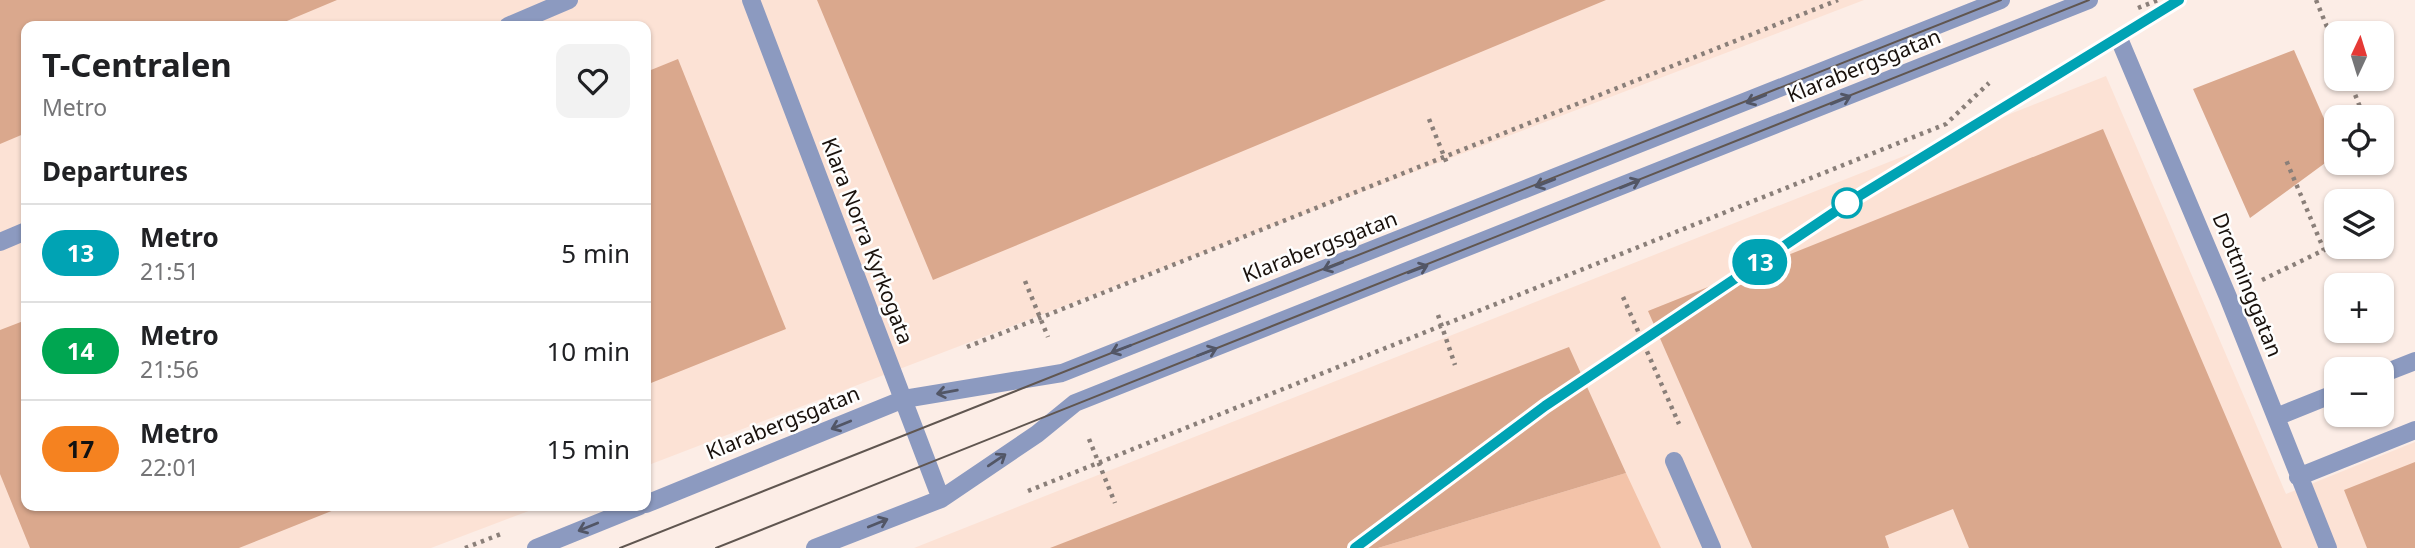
<!DOCTYPE html>
<html lang="en">
<head>
<meta charset="utf-8">
<style>
  :root { --surface:#fff; --page:#f2f2f2; --text:#202124; --muted:#757577; --line:#e0e0e0 }
  body { margin:0; font-family:"Noto Sans",sans-serif; background:var(--page); color:var(--text); height:100vh; display:flex; flex-direction:column; font-size:26px; white-space:nowrap }
  * { box-sizing:border-box; margin:0 }
  p { font-size:23px; color:var(--muted) }
  .icon { flex:none; width:38px; height:38px; fill:none; stroke:currentColor; stroke-width:2; stroke-linecap:round; stroke-linejoin:round }
  .map { position:relative; flex:1; overflow:hidden }
  .side { position:absolute; left:21px; top:21px; width:630px; height:490px; display:flex; flex-direction:column; background:var(--surface); border-radius:14px; box-shadow:0 2px 5px #0004 }
  .side>* { flex:none }
  .badge { padding:0 14px; border-radius:23px; font-size:24px; line-height:46px }
  .needle { width:46px; rotate:4deg }
  .tools { position:absolute; left:2324px; top:21px; display:grid; gap:14px }
  .tools a { display:grid; place-items:center; width:70px; height:70px; border-radius:14px; background:var(--surface); box-shadow:0 2px 5px #0004; font-size:35px }
  .map>.badge { position:absolute; translate:-50% -50%; box-shadow:0 0 0 4px #fff }
  h2 { padding:0 21px; font-size:26px; line-height:63px }
  .round { display:grid; place-items:center; flex:none; width:74px; height:74px; border-radius:14px; background:var(--page) }
  .head { display:flex; align-items:center; justify-content:space-between; height:119px; padding:0 21px }
  h1 { font-size:33px; font-weight:700; line-height:52px }
  ul { padding:0; list-style:none }
  li { display:flex; align-items:center; gap:21px; height:98px; padding:0 21px; border-top:2px solid var(--line) }
  li div { flex:1 }
  li b { display:block; font-size:26px }
  li em { font-style:normal }
  li .badge { min-width:77px; font-weight:700; text-align:center }
  .map>svg:first-child { display:block }
  .built { fill:#fce2d5 }
  .green { fill:#f3c3a9 }
  .building { fill:#daa88d }
  .lines { fill:none; stroke-linecap:round; stroke-linejoin:round }
  .path { stroke:#8a7f79; stroke-width:4.5; stroke-dasharray:3.5 5; stroke-linecap:butt }
  .street { stroke:#8c9ac0; stroke-width:18 }
  .tram { stroke:#605650; stroke-width:2 }
  .oneway { stroke:#525666 }
  .line-casing { stroke:#fff; stroke-width:16 }
  .line { stroke:#00a3b4; stroke-width:10 }
  .stop-dot { fill:#fff; stroke:#00a3b4; stroke-width:3.5 }
  .labels { text-anchor:middle; stroke-width:5; stroke-linejoin:round; paint-order:stroke }
  .street-label { font-size:21px; fill:#19110c; stroke:#fefefe }
</style>
</head>
<body>
<div class="map">
<svg width="2415" height="548" viewBox="0 0 2415 548">
  <rect width="100%" height="100%" fill="#fcede6"/>
  <path class="built" d="M0 0H1864L646 466V26H26V506H542L431 548H0Z
    M2106 76 2286 494 2415 442V548H914Z"/>
  <path class="green" d="M1626 473 1661 548H1378Z"/>
  <path class="building" d="M0 0H337L275 26H26V133L0 144Z
    M817 0H1606L933 280Z
    M2294 50 2336 146V155L2250 218 2193 89Z
    M678 59 786 329 646 385V72Z
    M2103 129 2282 548H1969L1953 509 1885 536 1889 548H1752L1648 311Z
    M26 320V506H344L239 548H30L0 474V330Z
    M1569 347 1626 473 1378 548H1050Z
    M2415 462V548H2367L2344 490Z"/>
  <g class="lines">
    <path class="path" d="M2316 0 2336 49
      M2138 8 2158 0
      M2349 79 2360 107 2353 117
      M1429 119 1448 166
      M2335 144 2336 141
      M2324 250 2336 244
      M2262 280 2324 250 2286 160
      M1025 281 1048 337
      M1623 297 1679 424
      M1438 315 1455 365
      M967 347 1838 0
      M1089 439 1115 503
      M1028 491 1946 124 1989 83
      M465 548 501 534"/>
    <path class="street" d="M751 0 941 499
      M508 26 569 0
      M2120 41 2228 297 2328 548
      M0 242 26 231
      M2382 374 2415 361
      M2276 417 2336 393
      M1674 461 1712 548
      M2298 477 2415 430
      M646 504 904 399 1062 373 2001 0
      M536 548 640 506
      M815 548 941 499 1037 434 1075 403 2089 0"/>
    <path class="tram" d="M620 548 2001 0
      M716 548 2089 0"/>
  </g>
  <defs><path id="oneway-shaft" d="M-6 0H5M1.5-3L5.5 0L1.5 3" fill="none" stroke-width="1.6" stroke-linecap="round" stroke-linejoin="round" transform="scale(1.75)"/></defs>
  <g class="oneway">
    <use href="#oneway-shaft" transform="translate(1756 99) rotate(158)"/>
    <use href="#oneway-shaft" transform="translate(1841 100) rotate(-22)"/>
    <use href="#oneway-shaft" transform="translate(1545 183) rotate(159)"/>
    <use href="#oneway-shaft" transform="translate(1630 184) rotate(-22)"/>
    <use href="#oneway-shaft" transform="translate(1333 266) rotate(159)"/>
    <use href="#oneway-shaft" transform="translate(1418 269) rotate(-21)"/>
    <use href="#oneway-shaft" transform="translate(1121 349) rotate(159)"/>
    <use href="#oneway-shaft" transform="translate(1207 352) rotate(-21)"/>
    <use href="#oneway-shaft" transform="translate(947 392) rotate(170)"/>
    <use href="#oneway-shaft" transform="translate(841 425) rotate(158)"/>
    <use href="#oneway-shaft" transform="translate(997 460) rotate(-34)"/>
    <use href="#oneway-shaft" transform="translate(878 523) rotate(-22)"/>
    <use href="#oneway-shaft" transform="translate(588 527) rotate(158)"/>
  </g>
  <g class="lines">
    <defs>
      <path id="line" d="M1355 548 1545 406 1851 201 2179 0"/>
    </defs>
    <use href="#line" class="line-casing"/>
    <use href="#line" class="line"/>
  </g>
  <circle class="stop-dot" cx="1847" cy="203" r="14"/>
  <g class="labels">
    <g class="street-label">
      <text transform="translate(1864 66) rotate(-22)" y="7">Klarabergsgatan</text>
      <text transform="translate(867 241) rotate(69)" y="7">Klara Norra Kyrkogata</text>
      <text transform="translate(1320 247) rotate(-21)" y="7">Klarabergsgatan</text>
      <text transform="translate(2247 285) rotate(68)" y="7">Drottninggatan</text>
      <text transform="translate(783 423) rotate(-22)" y="7">Klarabergsgatan</text>
    </g>
  </g>
</svg>
<div class="tools">
<a><svg class="needle" viewBox="-14 -14 28 28"><path d="M0-13l5 13h-10z" fill="#e53935"/><path d="M0 13l5-13h-10z" fill="#757577"/></svg></a>
<a><svg class="icon" aria-label="locate" viewBox="0 0 24 24"><circle cx="12" cy="12" r="6"/><path d="M12 2v4M12 18v4M2 12h4M18 12h4"/></svg></a>
<a><svg class="icon" aria-label="layers" viewBox="0 0 24 24"><path d="M12 4l9 5-9 5-9-5zM3 14l9 5 9-5"/></svg></a>
<a>+</a>
<a>−</a>
</div>
<b class="badge" style="left:1760px;top:262px;background:#00a3b4;color:#fff">13</b>
<section class="side">
<div class="head"><div><h1>T-Centralen</h1><p>Metro</p></div><a class="round"><svg class="icon" aria-label="heart" viewBox="0 0 24 24"><path d="M12 20l-8-8c-3-5 5-10 8-4 3-6 11-1 8 4z"/></svg></a></div>
<h2>Departures</h2>
<ul>
<li><span class="badge" style="background:#00a3b4;color:#fff">13</span><div><b>Metro</b><p>21:51</p></div><em>5 min</em></li>
<li><span class="badge" style="background:#00a651;color:#fff">14</span><div><b>Metro</b><p>21:56</p></div><em>10 min</em></li>
<li><span class="badge" style="background:#f58220;color:#111">17</span><div><b>Metro</b><p>22:01</p></div><em>15 min</em></li>
</ul>
</section>
</div>
</body>
</html>
